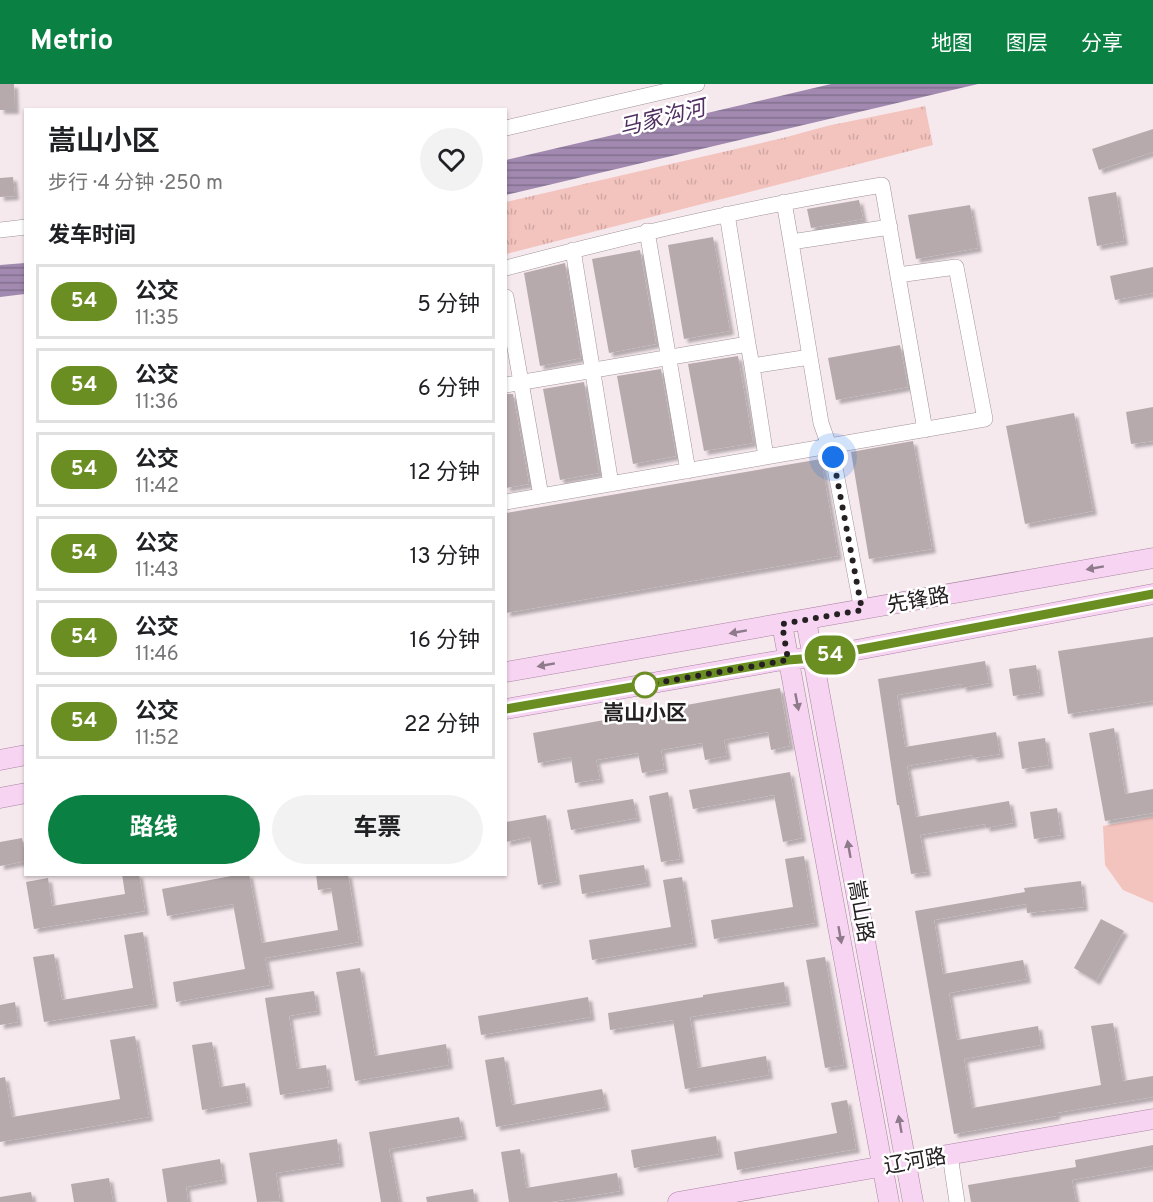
<!DOCTYPE html>
<html lang="zh">
<head>
<meta charset="utf-8">
<style>
  :root { --surface:#fff; --page:#f2f2f2; --text:#202124; --muted:#757577; --line:#e0e0e0; --accent:#0b8043 }
  body { margin:0; font-family:Overpass,"Noto Sans SC",sans-serif; background:var(--page); color:var(--text); height:100vh; display:flex; flex-direction:column; font-size:22px; white-space:nowrap }
  * { box-sizing:border-box; margin:0 }
  p { font-size:20px; color:var(--muted) }
  .icon { flex:none; width:33px; height:33px; fill:none; stroke:currentColor; stroke-width:2; stroke-linecap:round; stroke-linejoin:round }
  .map { position:relative; flex:1; overflow:hidden }
  .side { position:absolute; left:24px; top:24px; width:483px; height:768px; display:flex; flex-direction:column; background:var(--surface); border-radius:0px; box-shadow:0 2px 4px #0004 }
  .side>* { flex:none }
  .badge { padding:0 12px; border-radius:20px; font-size:21px; line-height:39px }
  .you { position:absolute; width:30px; height:30px; margin:-15px; border:4px solid #fff; border-radius:50%; background:#1a73e8; box-shadow:0 0 0 9px #1a73e833 }
  .map>.badge { position:absolute; translate:-50% -50%; box-shadow:0 0 0 3px #fff }
  h2 { padding:0 24px; font-size:22px; line-height:54px }
  .round { display:grid; place-items:center; flex:none; width:63px; height:63px; border-radius:32px; background:var(--page) }
  .head { display:flex; align-items:center; justify-content:space-between; height:102px; padding:0 24px }
  h1 { font-size:28px; font-weight:700; line-height:45px }
  .primary-button { display:flex; gap:12px; margin-top:auto; padding:12px 24px }
  .primary-button a { flex:1; height:69px; border-radius:36px; background:var(--accent); color:#fff; font-size:24px; font-weight:700; line-height:69px; text-align:center }
  .primary-button a+a { background:var(--page); color:var(--text) }
  ul { padding:0; list-style:none }
  li { display:flex; align-items:center; gap:18px; height:75px; margin:0 12px 9px; padding:0 12px; border:3px solid var(--line); border-radius:0px }
  li div { flex:1 }
  li b { display:block; font-size:22px }
  li em { font-style:normal }
  li .badge { min-width:66px; font-weight:700; text-align:center }
  header { display:flex; align-items:center; gap:36px; box-sizing:border-box; height:84px; padding:0 30px; background:var(--accent); color:#fff }
  header strong { font-size:28px }
  nav { display:flex; gap:33px; margin-inline-start:auto; font-size:21px }
  .map>svg:first-child { display:block }
  .grass { fill:url(#grass-tufts) }
  .garden { fill:#f3c3be }
  .water { fill:url(#water-rules) }
  .building { fill:#b7aaac; filter:url(#shadow) }
  .lines { fill:none; stroke-linecap:round; stroke-linejoin:round }
  .minor-casing { stroke:#a09499; stroke-width:16 }
  .major-casing { stroke:#aa83a3; stroke-width:21 }
  .minor { stroke:#fff; stroke-width:15 }
  .major { stroke:#f7d5f2; stroke-width:20 }
  .oneway { fill:#8e7a8a }
  .line-casing { stroke:#fff; stroke-width:14 }
  .line { stroke:#6b8e23; stroke-width:9 }
  .walk { stroke:#252022; stroke-width:6; stroke-dasharray:0 10.8 }
  .stop-dot { fill:#fff; stroke:#6b8e23; stroke-width:3 }
  .labels { text-anchor:middle; stroke-width:5; stroke-linejoin:round; paint-order:stroke }
  .street-label { font-size:21px; fill:#252022; stroke:#fff }
  .stop-label { font-size:21px; font-weight:bold; fill:#252022; stroke:#fff }
  .water-label { font-size:22px; font-style:italic; fill:#4f2e61; stroke:#fff }
</style>
</head>
<body>
<header>
<strong>Metrio</strong>
<nav><a>地图</a><a>图层</a><a>分享</a></nav>
</header>
<div class="map">
<svg width="1153" height="1118" viewBox="0 0 1153 1118">
  <defs>
    <pattern id="grass-tufts" width="24" height="20" patternUnits="userSpaceOnUse" patternTransform="scale(1.5)"><rect width="24" height="20" fill="#f3c3be"/><path d="M3 7l-1-3M5 7V3M7 7l1-3M15 17l-1-3M17 17v-4M19 17l1-3" fill="none" stroke="#d0a7a3"/></pattern>
    <pattern id="water-rules" width="6" height="5" patternUnits="userSpaceOnUse" patternTransform="scale(1.5)"><rect width="6" height="5" fill="#a189af"/><path d="M0 2.5h6" fill="none" stroke="#83708e"/></pattern>
    <filter id="shadow"><feDropShadow dx="4" dy="4" stdDeviation="1.5" flood-color="#0004"/></filter>
  </defs>
  <rect width="100%" height="100%" fill="#f6e9ee"/>
  <path class="grass" d="M925 22 933 61 506 170V118L783 54 827 42Z"/>
  <path class="garden" d="M1153 733V819L1123 806 1105 781 1103 742Z"/>
  <path class="water" d="M831 0H978L506 111V76Z
    M25 179V210L0 213V181Z"/>
  <path class="building" d="M0 0H14L15 26H0Z
    M1153 45V68L1099 86 1092 65Z
    M13 93 15 112 0 113V94Z
    M1116 108 1124 157 1097 162 1088 113Z
    M859 116 863 135 811 144 807 125Z
    M970 121 978 164 916 175 908 131Z
    M713 153 730 247 684 255 668 161Z
    M640 166 656 260 609 269 592 175Z
    M565 179 581 274 540 282 524 189Z
    M1153 183V209L1115 216 1110 192Z
    M900 261 908 303 836 316 828 274Z
    M738 272 753 359 704 367 688 280Z
    M661 285 676 372 633 380 617 292Z
    M584 298 599 389 560 396 543 305Z
    M506 310H513L529 400 506 404Z
    M1153 323V357L1131 360 1126 328Z
    M1074 329 1093 427 1025 440 1006 342Z
    M913 357 932 465 869 475 851 368Z
    M821 375 838 472 506 529V429Z
    M1153 553V617L1068 630 1058 567Z
    M985 577 989 599 962 604V600L897 611 905 663 996 648 1000 670 973 674 972 671 907 682 916 733 1009 717 1013 739 986 744 985 740 920 751 927 788 911 790 899 721H897L878 595Z
    M1036 581 1040 608 1013 612 1009 585Z
    M780 604 790 662 771 666 768 648 724 656 727 672 705 676 702 659 661 666 664 685 642 689 638 669 596 676 600 695 575 699 571 673 538 679 533 649Z
    M1114 644 1125 710 1153 705V729L1105 737 1089 649Z
    M1045 654 1049 681 1022 685 1018 658Z
    M790 688 802 754 783 758 774 711 693 725 689 706Z
    M668 708 680 775 661 778 649 712Z
    M633 715 637 734 571 746 567 726Z
    M1057 724 1061 751 1034 755 1030 728Z
    M546 731 557 797 538 801 530 753 506 758V738Z
    M22 754 26 777 0 782V758Z
    M804 772 815 839 714 855 711 836 793 823 785 775Z
    M644 781 647 799 582 810 579 791Z
    M122 790H139L145 827 34 845 26 798 48 794 52 822 125 810Z
    M242 790H249L262 859 338 846 331 804 318 806 316 790H348L359 858 265 874 270 901 176 918 173 898 245 885 233 820 167 832 162 805Z
    M682 793 693 859 592 876 589 856 671 843 663 796Z
    M1081 797 1084 823 1027 829 1026 820 934 836 943 890 1023 876 1027 895 949 909 957 956 1038 942 1041 961 964 975 972 1024 1101 1001 1091 942 1113 939 1123 997 1153 992V1013L1056 1029V1032L954 1050 915 827 1025 808 1024 804Z
    M1101 835 1124 847 1096 897 1074 884Z
    M143 848 154 920 44 938 33 873 54 870 62 916 133 904 124 851Z
    M825 873 844 981 825 984 806 876Z
    M360 884 375 972 446 960 449 981 355 997 336 888Z
    M784 898 787 918 690 933 698 984 766 972 769 991 685 1005 673 936 610 946 608 929 703 913V911Z
    M314 907 317 927 289 932 297 985 326 981 329 1003 280 1011 265 914Z
    M588 913 591 933 481 951 478 932Z
    M15 918 18 938 0 941V921Z
    M135 952 149 1033 0 1058V994L5 993 12 1033 120 1015 110 956Z
    M212 958 220 1003 245 999 248 1018 202 1026 192 961Z
    M504 973 512 1021 602 1005 606 1023 496 1043 485 976Z
    M847 1016 856 1065 737 1086 734 1068 837 1049 831 1019Z
    M459 1033 463 1052 389 1065 399 1118H381L369 1048Z
    M716 1052 719 1070 634 1084 631 1066Z
    M337 1055 340 1079 276 1089 280 1117 257 1118 249 1069Z
    M1153 1061V1082L1072 1096 1076 1118H971L968 1101 1076 1083 1075 1076Z
    M520 1065 526 1104 617 1089 620 1107 551 1118H509L501 1068Z
    M220 1075 223 1096 186 1103 188 1118H167L162 1085Z
    M109 1094 113 1118H74L71 1100Z
    M473 1105 475 1118H427L426 1113Z
    M31 1108 33 1118H0V1113Z"/>
  <g class="lines">
    <defs>
      <path id="minor" d="M506 44 697 0
        M784 118 791 158
        M727 130 748 260
        M0 146 26 143
        M647 147 688 387
        M573 166 611 400
        M506 184C630 151 755 122 882 101L925 346
        M506 213 541 412
        M810 273 791 158 890 143
        M752 282 766 373
        M506 301 748 260 752 282 810 273 821 339 833 373 862 526
        M506 418 985 335 956 183 898 191
        M950 1071 957 1118"/>
      <path id="major" d="M806 536 913 1118
        M782 540 889 1118
        M506 588 1153 474
        M506 625 788 575 814 574 1153 510
        M0 676 26 671
        M0 714 26 709
        M678 1118 1153 1035"/>
    </defs>
    <use href="#minor" class="minor-casing"/>
    <use href="#major" class="major-casing"/>
    <use href="#minor" class="minor"/>
    <use href="#major" class="major"/>
  </g>
  <defs><path id="oneway-solid" d="M-6-.8H1V-3.2L6.5 0L1 3.2V.8H-6Z" transform="scale(1.5)"/></defs>
  <g class="oneway">
    <use href="#oneway-solid" transform="translate(1095 484) rotate(170)"/>
    <use href="#oneway-solid" transform="translate(738 548) rotate(170)"/>
    <use href="#oneway-solid" transform="translate(546 581) rotate(170)"/>
    <use href="#oneway-solid" transform="translate(797 618) rotate(79)"/>
    <use href="#oneway-solid" transform="translate(849 765) rotate(-100)"/>
    <use href="#oneway-solid" transform="translate(840 851) rotate(80)"/>
    <use href="#oneway-solid" transform="translate(900 1040) rotate(-100)"/>
  </g>
  <g class="lines">
    <defs>
      <path id="line" d="M506 625 788 576 814 574 1153 510"/>
    </defs>
    <use href="#line" class="line-casing"/>
    <use href="#line" class="line"/>
    <path class="walk" d="M645 601 788 576 782 540 862 526 833 373"/>
  </g>
  <circle class="stop-dot" cx="645" cy="601" r="12"/>
  <g class="labels">
    <g class="street-label">
      <text transform="translate(918 516) rotate(-10)" y="7">先锋路</text>
      <text transform="translate(861 827) rotate(80)" y="7">嵩山路</text>
      <text transform="translate(915 1077) rotate(-10)" y="7">辽河路</text>
    </g>
    <g class="stop-label">
      <text x="645" y="636">嵩山小区</text>
    </g>
    <g class="water-label">
      <text transform="translate(662 33) rotate(-14)" y="8">马家沟河</text>
    </g>
  </g>
</svg>
<div class="you" style="left:833px;top:373px"></div>
<b class="badge" style="left:830px;top:571px;background:#6b8e23;color:#fff">54</b>
<section class="side">
<div class="head"><div><h1>嵩山小区</h1><p>步行 · 4 分钟 · 250 m</p></div><a class="round"><svg class="icon" aria-label="heart" viewBox="0 0 24 24"><path d="M12 20l-8-8c-3-5 5-10 8-4 3-6 11-1 8 4z"/></svg></a></div>
<h2>发车时间</h2>
<ul>
<li><span class="badge" style="background:#6b8e23;color:#fff">54</span><div><b>公交</b><p>11:35</p></div><em>5 分钟</em></li>
<li><span class="badge" style="background:#6b8e23;color:#fff">54</span><div><b>公交</b><p>11:36</p></div><em>6 分钟</em></li>
<li><span class="badge" style="background:#6b8e23;color:#fff">54</span><div><b>公交</b><p>11:42</p></div><em>12 分钟</em></li>
<li><span class="badge" style="background:#6b8e23;color:#fff">54</span><div><b>公交</b><p>11:43</p></div><em>13 分钟</em></li>
<li><span class="badge" style="background:#6b8e23;color:#fff">54</span><div><b>公交</b><p>11:46</p></div><em>16 分钟</em></li>
<li><span class="badge" style="background:#6b8e23;color:#fff">54</span><div><b>公交</b><p>11:52</p></div><em>22 分钟</em></li>
</ul>
<div class="primary-button"><a>路线</a><a>车票</a></div>
</section>
</div>
</body>
</html>
